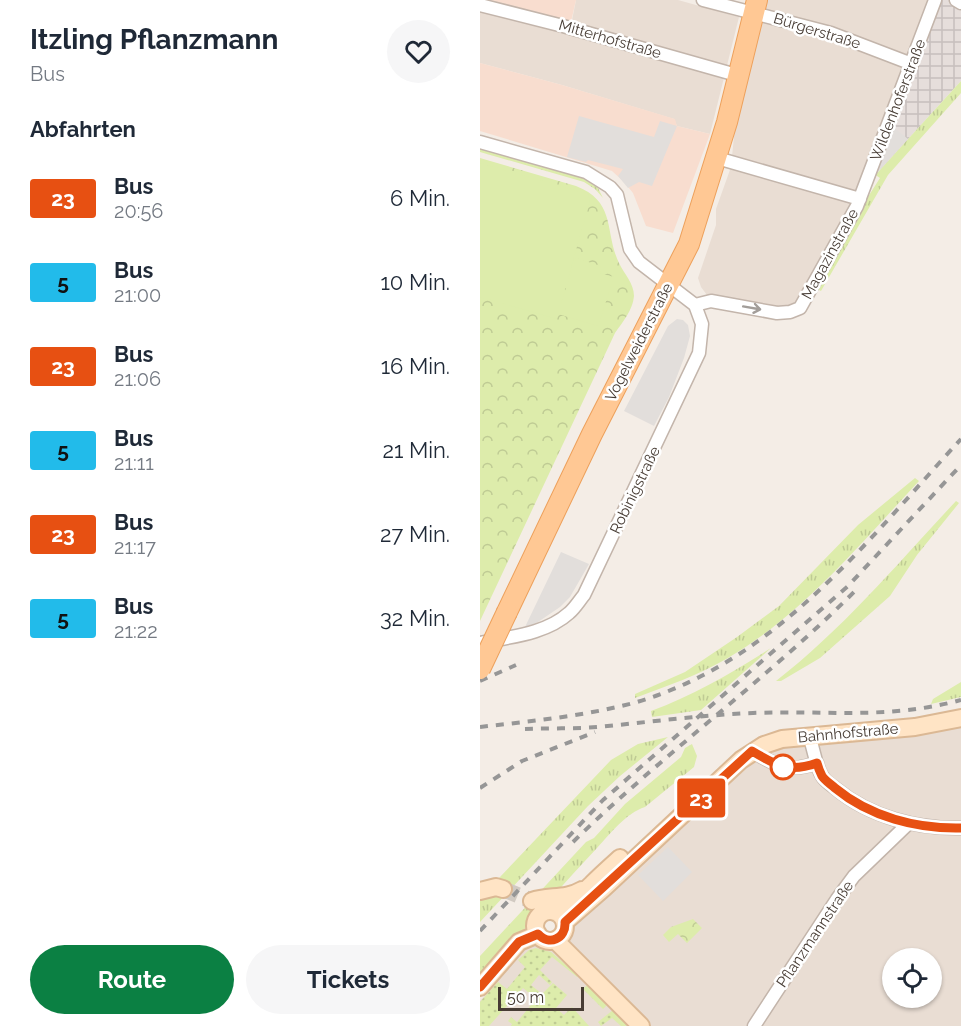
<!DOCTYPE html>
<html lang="de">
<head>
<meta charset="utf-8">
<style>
  :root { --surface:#fff; --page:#f6f6f7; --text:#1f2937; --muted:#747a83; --accent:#0b8043 }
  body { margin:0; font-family:Raleway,sans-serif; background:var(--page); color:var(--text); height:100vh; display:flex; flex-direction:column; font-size:22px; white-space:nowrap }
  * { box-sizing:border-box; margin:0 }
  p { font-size:20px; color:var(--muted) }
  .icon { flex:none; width:33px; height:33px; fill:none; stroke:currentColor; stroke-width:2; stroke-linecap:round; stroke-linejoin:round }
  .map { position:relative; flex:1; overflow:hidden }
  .side { display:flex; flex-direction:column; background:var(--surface); width:480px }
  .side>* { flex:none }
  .badge { padding:0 12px; border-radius:4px; font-size:21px; line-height:39px }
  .buttons { position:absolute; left:402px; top:948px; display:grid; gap:12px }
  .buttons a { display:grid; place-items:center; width:60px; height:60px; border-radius:50%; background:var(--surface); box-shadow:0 2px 4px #0004; font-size:30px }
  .scale { position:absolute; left:18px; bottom:15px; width:86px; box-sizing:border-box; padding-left:6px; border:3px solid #473c34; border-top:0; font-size:16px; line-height:21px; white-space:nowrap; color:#473c34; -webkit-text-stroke:4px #fff; paint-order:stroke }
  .map>.badge { position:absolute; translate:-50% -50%; box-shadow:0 0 0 3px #fff }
  h2 { padding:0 30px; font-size:22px; line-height:54px }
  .round { display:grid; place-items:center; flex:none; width:63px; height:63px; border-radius:32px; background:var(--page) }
  .overview { display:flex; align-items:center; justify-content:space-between; height:102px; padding:0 30px }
  h1 { font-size:28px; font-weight:700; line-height:45px }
  .cta { display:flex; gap:12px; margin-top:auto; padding:12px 30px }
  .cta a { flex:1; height:69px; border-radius:36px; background:var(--accent); color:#fff; font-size:24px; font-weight:700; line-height:69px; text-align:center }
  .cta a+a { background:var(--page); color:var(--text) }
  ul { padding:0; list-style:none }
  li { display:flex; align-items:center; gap:18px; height:84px; padding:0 30px }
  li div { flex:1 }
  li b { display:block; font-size:22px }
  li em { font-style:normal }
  li .badge { min-width:66px; font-weight:700; text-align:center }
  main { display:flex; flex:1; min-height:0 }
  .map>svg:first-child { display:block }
  .residential { fill:#e9ddd3; fill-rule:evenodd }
  .commercial { fill:#f8ddcf }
  .industrial { fill:url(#industrial-grid) }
  .grass { fill:url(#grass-tufts) }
  .park { fill:url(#park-crowns) }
  .garden { fill:url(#garden-dots) }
  .pitch { fill:#ddecab }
  .parking { fill:#e2dedb }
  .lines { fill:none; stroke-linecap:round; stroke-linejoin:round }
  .secondary-tunnel { stroke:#d1cac2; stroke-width:16; stroke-dasharray:16 8; stroke-linecap:butt }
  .street-casing { stroke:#c3b5ab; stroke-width:15 }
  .secondary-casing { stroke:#dbb894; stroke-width:20 }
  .primary-casing { stroke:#eda05b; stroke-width:22 }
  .street { stroke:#fff; stroke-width:12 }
  .secondary { stroke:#ffe4c5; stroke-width:16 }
  .primary { stroke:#ffc894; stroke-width:20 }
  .rail { stroke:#969696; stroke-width:4; stroke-dasharray:8 8; stroke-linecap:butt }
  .primary-bridge-casing { stroke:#eda05b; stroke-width:22; stroke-linecap:butt }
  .primary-bridge { stroke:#ffc894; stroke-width:20 }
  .oneway { stroke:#a39e9a }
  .line-casing { stroke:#fff; stroke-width:14 }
  .line { stroke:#e75012; stroke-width:9 }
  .stop-dot { fill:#fff; stroke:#e75012; stroke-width:3 }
  .labels { text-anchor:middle; stroke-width:5; stroke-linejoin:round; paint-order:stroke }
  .street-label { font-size:15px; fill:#473c34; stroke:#fff }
</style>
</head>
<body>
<main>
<section class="side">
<div class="overview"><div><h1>Itzling Pflanzmann</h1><p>Bus</p></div><a class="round"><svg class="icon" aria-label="heart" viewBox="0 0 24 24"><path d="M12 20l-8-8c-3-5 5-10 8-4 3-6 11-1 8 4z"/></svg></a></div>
<h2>Abfahrten</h2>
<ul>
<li><span class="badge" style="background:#e75012;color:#fff">23</span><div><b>Bus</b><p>20:56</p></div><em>6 Min.</em></li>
<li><span class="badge" style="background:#22bbea;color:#111">5</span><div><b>Bus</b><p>21:00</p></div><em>10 Min.</em></li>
<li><span class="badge" style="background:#e75012;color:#fff">23</span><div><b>Bus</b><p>21:06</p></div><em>16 Min.</em></li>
<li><span class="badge" style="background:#22bbea;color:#111">5</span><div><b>Bus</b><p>21:11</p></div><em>21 Min.</em></li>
<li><span class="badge" style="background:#e75012;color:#fff">23</span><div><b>Bus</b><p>21:17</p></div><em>27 Min.</em></li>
<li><span class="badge" style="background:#22bbea;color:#111">5</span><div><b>Bus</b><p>21:22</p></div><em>32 Min.</em></li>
</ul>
<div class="cta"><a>Route</a><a>Tickets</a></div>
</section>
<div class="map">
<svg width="481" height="1026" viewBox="0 0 481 1026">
  <defs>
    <pattern id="industrial-grid" width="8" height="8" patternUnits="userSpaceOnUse" patternTransform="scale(1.5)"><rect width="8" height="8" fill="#e6dedb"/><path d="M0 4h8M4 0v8" fill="none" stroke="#c7bfbd"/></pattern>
    <pattern id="grass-tufts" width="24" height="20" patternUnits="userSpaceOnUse" patternTransform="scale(1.5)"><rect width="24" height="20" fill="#ddecab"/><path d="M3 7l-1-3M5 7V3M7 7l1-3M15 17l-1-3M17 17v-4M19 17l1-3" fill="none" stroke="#bfcb94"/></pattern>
    <pattern id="park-crowns" width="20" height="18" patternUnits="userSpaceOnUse" patternTransform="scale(1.5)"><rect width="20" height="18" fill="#ddecab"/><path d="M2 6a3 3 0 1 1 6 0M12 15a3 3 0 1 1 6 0" fill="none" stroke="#bfcb94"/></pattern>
    <pattern id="garden-dots" width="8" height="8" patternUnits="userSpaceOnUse" patternTransform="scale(1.5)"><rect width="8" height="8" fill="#ddecab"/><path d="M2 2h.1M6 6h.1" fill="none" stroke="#bfcb94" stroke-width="1.8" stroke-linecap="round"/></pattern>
  </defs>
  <rect width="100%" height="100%" fill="#f4ede6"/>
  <path class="residential" d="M96 0H198L259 17 230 134 197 126 194 119 82 85 0 63V1L91 25Z
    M278 0H455L375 201 317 302 309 306 289 307 227 295 221 287 218 278 236 225V209L251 167 260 76Z
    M481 727V1026H0V1001L46 948 91 925 260 767 284 751 317 744 425 737ZM412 958H452V998H412Z"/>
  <path class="commercial" d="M0 0H96L90 26Z
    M0 63 82 85 195 119 197 126 230 134 193 233 166 226 153 193 144 182 132 171 0 131Z"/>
  <path class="industrial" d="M455 0H481V81L398 172Z"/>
  <path class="grass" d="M481 81V93L408 175 341 291 337 289 386 200 400 178 394 174 398 172Z
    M0 148 99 176 118 188 123 198 115 189 104 182 0 152Z
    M435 478 439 481C380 544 323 614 248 658 219 675 187 686 155 698V694L205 672 257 637 299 606 378 525Z
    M476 501 479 503 437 555 410 596 340 658 301 681H296C364 628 418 563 476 501Z
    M291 648 221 710 172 717 171 711C214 695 252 673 291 648Z
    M481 682V697L451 704 453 699Z
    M188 737 140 776 108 806 0 922V898L131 760 158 744Z
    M212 744 217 756 214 767 165 807C146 813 130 834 117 848 76 891 39 936 0 980V956L106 842 114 838 145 804 201 757 205 748Z"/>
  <path class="park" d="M0 158 96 186C137 202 124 232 139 263 144 274 154 283 154 296 153 310 142 323 135 333L0 621Z
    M213 919 222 928 207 943 198 934 189 942 183 935 191 927Z"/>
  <path class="garden" d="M56 948 71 952 98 975 97 977 72 957 60 970 72 982 70 985 59 975 51 985 62 994 73 983 87 995 76 1008 84 1015 92 1007 109 1026H31L32 1024 28 1021 31 1017 37 1022 56 999 43 988 9 1026H0V1002L18 982 27 989 45 967 38 960 49 950Z
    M108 984 128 1004 123 1009 103 989Z
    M133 1010 146 1024V1026H141L132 1018 121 1026 118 1022Z"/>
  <path class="pitch" d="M0 163 108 194 110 201 81 303 96 258 121 266 120 273 134 277 118 326 78 314 77 319 0 297Z"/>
  <path class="parking" d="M99 116 174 137 180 121 197 126 172 186 159 182 148 188 138 176 143 169 108 160 106 162 87 157Z
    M412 126 428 139 398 172 394 174Z
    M197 319 203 320 208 325 210 336 204 358 189 397 174 426 144 411 188 326Z
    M81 552 109 564 90 597 80 607 58 622 45 627Z
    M188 847 212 872 183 901 158 875Z"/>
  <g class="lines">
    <path class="secondary-tunnel" d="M23 889 52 901"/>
    <defs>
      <path id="street" d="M223 0 351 33 432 64
        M476 0 481 3
        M0 5 83 26 260 76
        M0 142 106 172 130 187 137 195 150 249 159 262 215 305 222 324 219 353 104 595C99 601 95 608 89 613 66 634 29 637 0 643
        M237 158 380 199
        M215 305 231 301 297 313 310 312 320 308 377 206 455 0
        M329 736C334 749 335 764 342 776 345 781 351 785 355 788 390 817 437 829 481 828
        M272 751C296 766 309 773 337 763
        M274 1026 357 899 374 876 429 823"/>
      <path id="secondary" d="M0 891 16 887 23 889
        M52 901C69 895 85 900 102 890
        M55 926a15 15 0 1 1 30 0a15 15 0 1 1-30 0Z
        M75 912C92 908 100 895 112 884 121 875 130 867 140 858
        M85 922 124 888 261 760 284 745 302 739 435 727 481 718
        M75 940 161 1026
        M0 987 39 942 58 934"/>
      <path id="primary" d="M27 612 112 434 209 244 247 122 277 0"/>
    </defs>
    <use href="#street" class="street-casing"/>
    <use href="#secondary" class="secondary-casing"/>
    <use href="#primary" class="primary-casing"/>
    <use href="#street" class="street"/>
    <use href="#secondary" class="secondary"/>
    <use href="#primary" class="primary"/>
    <path class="rail" d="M0 681 36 665
      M0 727C52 721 106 716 157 702 296 661 387 541 481 439
      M45 729C69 728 94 729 118 727 170 722 221 715 273 713 346 710 407 720 481 700
      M0 788 42 761 115 732
      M93 842C183 754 286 680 375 591
      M0 931 123 800 368 586 481 465"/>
    <defs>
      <path id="primary-bridge" d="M0 669 27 612"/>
    </defs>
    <use href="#primary-bridge" class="primary-bridge-casing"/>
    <use href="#primary-bridge" class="primary-bridge"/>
  </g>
  <defs><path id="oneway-shaft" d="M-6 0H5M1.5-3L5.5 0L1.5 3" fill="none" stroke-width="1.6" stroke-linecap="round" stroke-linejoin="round" transform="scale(1.5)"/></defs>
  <use class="oneway" href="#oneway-shaft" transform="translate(272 308) rotate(10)"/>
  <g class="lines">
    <defs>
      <path id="line" d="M0 987 39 942 58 934C69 946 86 939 85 922L272 751C297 766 309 773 337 763 338 767 340 772 342 776 345 781 351 784 355 788 390 817 437 829 481 828"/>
    </defs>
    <use href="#line" class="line-casing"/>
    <use href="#line" class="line"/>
  </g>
  <circle class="stop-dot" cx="303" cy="767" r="12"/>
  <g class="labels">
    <g class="street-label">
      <text transform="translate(337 31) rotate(17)" y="5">Bürgerstraße</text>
      <text transform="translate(130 39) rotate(16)" y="5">Mitterhofstraße</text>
      <text transform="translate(418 100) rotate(-69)" y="5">Wildenhoferstraße</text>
      <text transform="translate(350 254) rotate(-61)" y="5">Magazinstraße</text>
      <text transform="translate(159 342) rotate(-63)" y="5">Vogelweiderstraße</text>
      <text transform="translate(155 490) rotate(-64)" y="5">Robinigstraße</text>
      <text transform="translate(368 733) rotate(-5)" y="5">Bahnhofstraße</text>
      <text transform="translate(335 934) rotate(-56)" y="5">Pflanzmannstraße</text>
    </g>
  </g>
</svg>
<div class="buttons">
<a><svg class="icon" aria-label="locate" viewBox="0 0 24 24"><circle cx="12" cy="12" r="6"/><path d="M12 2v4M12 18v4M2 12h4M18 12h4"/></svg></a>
</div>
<div class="scale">50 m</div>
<b class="badge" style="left:221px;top:798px;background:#e75012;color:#fff">23</b>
</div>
</main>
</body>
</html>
